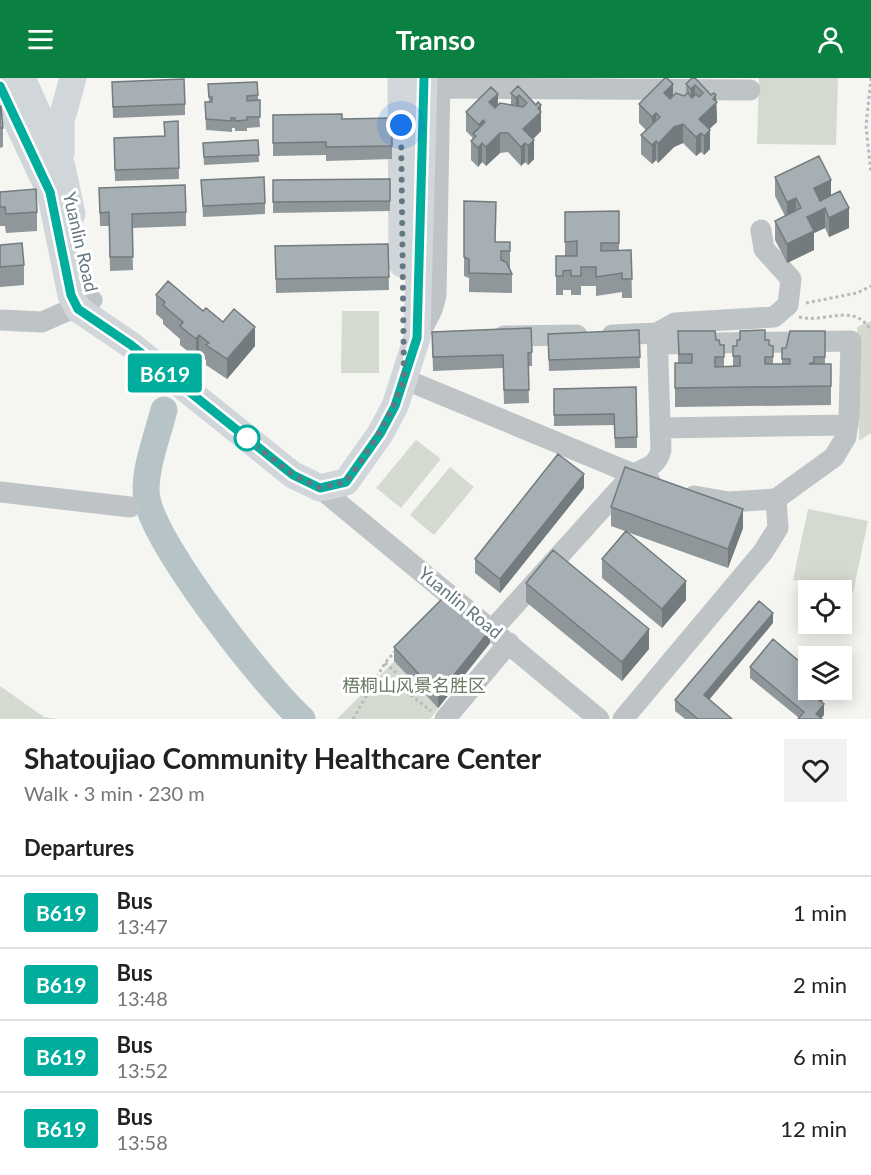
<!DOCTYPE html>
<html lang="en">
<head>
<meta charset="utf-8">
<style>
  :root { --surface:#fff; --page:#f2f2f2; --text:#222; --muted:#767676; --line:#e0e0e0; --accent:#0b8043 }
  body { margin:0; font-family:Lato,"Noto Sans SC",sans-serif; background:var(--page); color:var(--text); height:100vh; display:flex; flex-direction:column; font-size:22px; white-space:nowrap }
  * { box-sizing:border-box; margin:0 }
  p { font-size:20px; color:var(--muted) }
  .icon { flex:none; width:33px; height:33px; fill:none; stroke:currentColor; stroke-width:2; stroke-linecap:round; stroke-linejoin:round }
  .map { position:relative; height:641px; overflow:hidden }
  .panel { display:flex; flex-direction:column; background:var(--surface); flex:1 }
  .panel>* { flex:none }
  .badge { padding:0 12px; border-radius:4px; font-size:21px; line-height:39px }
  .controls { position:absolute; left:798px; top:502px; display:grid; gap:12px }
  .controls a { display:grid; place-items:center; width:54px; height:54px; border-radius:0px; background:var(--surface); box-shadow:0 3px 15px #0003; font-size:30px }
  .you { position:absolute; width:30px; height:30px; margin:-15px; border:4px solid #fff; border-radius:50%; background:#1a73e8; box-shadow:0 0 0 9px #1a73e833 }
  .map>.badge { position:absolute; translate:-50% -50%; box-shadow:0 0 0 3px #fff }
  h2 { padding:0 24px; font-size:22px; line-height:54px }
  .round { display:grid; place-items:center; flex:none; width:63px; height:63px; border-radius:0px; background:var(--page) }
  .summary { display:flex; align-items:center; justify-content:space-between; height:102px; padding:0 24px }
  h1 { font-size:28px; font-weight:700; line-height:45px }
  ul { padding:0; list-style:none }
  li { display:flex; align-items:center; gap:18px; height:72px; padding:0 24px; border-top:2px solid var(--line) }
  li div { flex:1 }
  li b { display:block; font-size:22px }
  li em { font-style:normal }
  li .badge { min-width:66px; font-weight:700; text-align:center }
  header { display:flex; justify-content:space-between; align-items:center; height:78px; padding:0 24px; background:var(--accent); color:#fff; font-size:27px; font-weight:700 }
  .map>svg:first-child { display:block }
  .green { fill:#d5dad0 }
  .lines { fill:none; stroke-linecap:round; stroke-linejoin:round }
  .river { stroke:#b6c4c7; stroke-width:27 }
  .path { stroke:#b8bbbd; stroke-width:3; stroke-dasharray:3 3; stroke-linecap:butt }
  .minor { stroke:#bec3c5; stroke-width:21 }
  .major { stroke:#d1d6da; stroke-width:27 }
  .wall { fill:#8f979b }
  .shaded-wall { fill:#747b7e }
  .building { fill:#a6b0b4; stroke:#747b7e; stroke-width:1.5 }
  .line-casing { stroke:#fff; stroke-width:14 }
  .line { stroke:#01ad9c; stroke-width:9 }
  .walk { stroke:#647882; stroke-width:6; stroke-dasharray:0 10.8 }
  .stop-dot { fill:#fff; stroke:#01ad9c; stroke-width:3 }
  .labels { text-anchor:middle; stroke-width:6; stroke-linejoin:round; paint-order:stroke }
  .street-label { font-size:18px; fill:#647882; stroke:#fff }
  .park-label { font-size:18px; fill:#6a7a63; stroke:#fff }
</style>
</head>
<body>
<header><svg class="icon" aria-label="menu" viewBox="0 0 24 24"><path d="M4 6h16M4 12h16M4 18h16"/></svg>Transo<svg class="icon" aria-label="person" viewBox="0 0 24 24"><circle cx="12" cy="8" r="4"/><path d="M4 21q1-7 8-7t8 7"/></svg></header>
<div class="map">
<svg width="871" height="641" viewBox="0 0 871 641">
  <rect width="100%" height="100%" fill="#f5f5f1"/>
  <path class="green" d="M759 0H838L836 67 757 66Z
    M342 233H379V295H341Z
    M871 243V355L859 363 857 249Z
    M416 362 441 381 401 430 376 410Z
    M450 389 474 409 434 457 410 437Z
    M808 431 868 443 853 515 793 502Z
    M443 534 490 565 430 641H337Z
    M0 608 44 639 57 641H0Z"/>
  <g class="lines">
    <path class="river" d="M164 332C158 356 142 397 147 421 156 469 264 607 302 641"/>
    <path class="path" d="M871 0 866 48 871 95
      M806 225 857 215 871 208
      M799 239C826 246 854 223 871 253
      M385 585 399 597 407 614 431 633
      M353 641 385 585 396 572"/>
    <path class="minor" d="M439 10 750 12
      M0 242 42 244 92 222
      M657 255 675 245 774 239 788 227 791 201 764 171 761 152
      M504 258 577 257
      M418 259 432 232 436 217 440 0
      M658 266 851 263 849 338 846 359 834 379 776 421 729 424 694 418
      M404 301 650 403
      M660 350 848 347
      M320 410 599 641
      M0 414 130 429
      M492 552 633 396C647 390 657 388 661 372L657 255 612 257
      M445 641 509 565
      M623 641 763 474 778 450 776 421"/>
    <path class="major" d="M22 0 62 89 72 136
      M401 0 402 186
      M0 7 50 114 71 217 78 231 131 267 293 397 320 410
      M61 75V43L73 0
      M320 410 346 404 380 356 395 328 417 260 424 0"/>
  </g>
  <path class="wall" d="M692 0 711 17H716L717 44 709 51 710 71 704 77 701 74 696 78 683 65 674 69 658 85 656 82 652 86 641 76V57L646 52 639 45V26L673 17 684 18 686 16V6Z
    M112 4 185 26V37L113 40Z
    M257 4 260 49 247 50V53H235V50H232V54L206 52 205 24H209L208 6Z
    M518 8 536 27H541V53L533 61 534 81 528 87 525 84 521 88 508 74 500 75 486 88 482 84 478 89 471 82V63L473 60 466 53V34L498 27H511V15Z
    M0 28 3 50V69L0 70Z
    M273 37 342 41 392 40V81L326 83V77L273 78Z
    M178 43 179 101 115 103 114 60 164 58Z
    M258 62 259 84 204 87 203 65Z
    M775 99 831 117 849 150 829 159 825 150 814 155V172L787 185 775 162V143L785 138 775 118Z
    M390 101V133L273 135V102Z
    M201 102 265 125V136L203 139Z
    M99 110 186 134V148L132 150 133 192 110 193 109 148H100Z
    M0 114 37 134V153L6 155 5 148H0Z
    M464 123 496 164H510V191L512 196V215L469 214V200L464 198Z
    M619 133V172H631L632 220H622V214L596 218V208H581V217H571V212H563V217H556V178H565V134Z
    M388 166 389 212 276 215 275 168Z
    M0 167 24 187V207L0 209Z
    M156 217 203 233 223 244 255 268 227 301 206 287V282L199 276 196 280 180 267V261L163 246V242L156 236Z
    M639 252 640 290 549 293 548 256Z
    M678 253 716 262 720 267H724V288H733V268L765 262 769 267 773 268V286H782V270H786L825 253V286H831V327L675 329V285H678Z
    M432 254 532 274V288H528L529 325 504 326 503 290 433 293Z
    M636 309 637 370H615L614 347 554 348V311Z
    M584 410 500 515 475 495V481Z
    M611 429 743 450 728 490 627 454 686 522 662 550 602 500V481L625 453 611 448Z
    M526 505 649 571 622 603 526 524Z
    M773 545 709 621 732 641H685L675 633V622Z
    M490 565 438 630 394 583V569Z
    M808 579 828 612V616L821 624 824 637 821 640H799L750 600V589L800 584Z"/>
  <path class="shaded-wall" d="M673 6V25L664 15Z
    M695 7V26L691 30V11Z
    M498 16V35L489 24Z
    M519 17V36L516 40V20Z
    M716 17 717 44 703 57 701 55V74L696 78V59L699 41 713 21Z
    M541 27V53L527 67 525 65V84L521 88V69L523 51 538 30Z
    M656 35V54L652 58V39Z
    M483 42V61L479 66V47Z
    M683 46V65L674 69 658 85V66L674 49Z
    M710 52V71L704 77V58Z
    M500 55V75L486 88V69Z
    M534 62V81L528 87V68Z
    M656 63V82L652 86V67Z
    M482 65V84L478 89V70Z
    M831 102V121L814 129V110Z
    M796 120V139L787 143V124Z
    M825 130V150L814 155V172L787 185V166L807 139Z
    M849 130V150L829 159V140Z
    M255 249V268L227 301V281Z
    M199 257V276L196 280V261Z
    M584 396V410L500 515V501Z
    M743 431V450L728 490V471Z
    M686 503V522L662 550V531Z
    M773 535V545L704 628V617Z
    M649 551V571L622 603V584Z
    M490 552V565L438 630V617Z
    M822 612H828V616L816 630V620Z
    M824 626V637L820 641 816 636Z"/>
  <path class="building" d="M665 0H667L673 6 664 15 670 21 676 15 684 18 688 15 692 20 696 16 699 19 703 15 695 7 691 11 686 6 692 0H695L711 17 714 15 716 17 713 21 717 24 699 41 710 52 704 58 701 55 696 59 683 46 674 49 658 66 656 63 652 67 641 57 660 39 656 35 652 39 639 26Z
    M184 1 185 26 113 29 112 4Z
    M257 4 258 17 247 18V23L260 22V39H247V42L235 43V40H231L232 43 206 41 205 24H212V19H209L208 6Z
    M518 8 536 27 538 24 541 27 538 30 541 34 523 51 534 62 528 68 525 65 521 69 508 55H500L486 69 482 65 478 70 471 63 476 58 473 56 485 44 483 42 479 47 466 34 491 9 498 16 489 24 495 30 500 25 523 29 527 25 519 17 516 20 511 15Z
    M0 28H1L3 50H0Z
    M342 36V41L392 40V68L326 69V64L273 65V37Z
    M178 43 179 90 115 92 114 60 165 58 164 44Z
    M258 62 259 77 204 79 203 65Z
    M819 78 831 102 814 110 820 123 840 113 849 130 829 140 825 130 807 139 814 153 787 166 775 143 801 130 796 120 787 124 775 99Z
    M264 99 265 125 203 128 201 102Z
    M390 101V123L273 124V102Z
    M185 107 186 134 132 136 133 179H110L109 134 100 135 99 110Z
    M36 111 37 134 6 136 5 129H0V114Z
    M464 123 496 124 495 164H510V173H501V182L506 184 512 196 469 195V181L464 179Z
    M619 133V165H601V173L631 172 632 201H622V195L596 199V189H581V198H571V192L563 193V198H556V178H577V163L565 164V134Z
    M22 165 24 187 0 189V167Z
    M388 166 389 199 276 201 275 168Z
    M168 203 203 233 206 230 223 244 234 231 255 249 227 281 206 267 209 265 199 257 196 261 180 248 183 244 163 227 165 224 156 217Z
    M531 250 532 274 528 275 529 312H504L503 277 433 279 432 254Z
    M639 252 640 279 549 282 548 256Z
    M765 252V262H769V267L773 268V279H765V286H790V281H782V270H786L790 253H825V279H814V284L809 286H831V308L675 310V285H692V276H679L678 253H715L716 262H719L720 267H724V279H715V289L740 288V278H733V268H737V262H740V253Z
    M636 309 637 359 615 360 614 336 554 337V311Z
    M558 376 584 396 500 501 475 481Z
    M625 389 743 431 728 471 611 429Z
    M626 453 686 503 662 531 602 481Z
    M553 472 649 551 622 584 526 505Z
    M443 520 490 552 438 617 394 569Z
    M759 523 773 535 704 617 732 641H698L675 622Z
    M773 561 800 584 809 574 814 579H808V612H822L816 620 824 626 816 636 822 641H798L804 634 750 589Z"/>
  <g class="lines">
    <defs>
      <path id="line" d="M0 8 50 114 71 217 78 231 131 267 293 397 320 410 346 404 380 356 395 328 417 260 424 0"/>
    </defs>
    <use href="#line" class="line-casing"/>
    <use href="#line" class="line"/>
    <path class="walk" d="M247 360 239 354 293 397 320 410 346 404C370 371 391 340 404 301L401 47"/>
  </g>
  <circle class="stop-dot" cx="247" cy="360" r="12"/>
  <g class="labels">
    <g class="street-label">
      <text transform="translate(80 164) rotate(77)" y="6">Yuanlin Road</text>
      <text transform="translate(460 525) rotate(39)" y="6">Yuanlin Road</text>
    </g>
    <g class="park-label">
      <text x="414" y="614">梧桐山风景名胜区</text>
    </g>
  </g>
</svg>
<div class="controls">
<a><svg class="icon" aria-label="locate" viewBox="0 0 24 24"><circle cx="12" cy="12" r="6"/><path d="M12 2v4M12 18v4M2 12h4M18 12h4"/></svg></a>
<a><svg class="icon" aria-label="layers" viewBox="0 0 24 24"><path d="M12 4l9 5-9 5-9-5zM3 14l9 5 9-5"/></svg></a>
</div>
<div class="you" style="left:401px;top:47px"></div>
<b class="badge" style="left:165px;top:295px;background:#01ad9c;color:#fff">B619</b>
</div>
<section class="panel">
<div class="summary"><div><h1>Shatoujiao Community Healthcare Center</h1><p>Walk · 3 min · 230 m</p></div><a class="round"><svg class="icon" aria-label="heart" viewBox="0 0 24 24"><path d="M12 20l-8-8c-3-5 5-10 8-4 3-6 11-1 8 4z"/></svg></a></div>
<h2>Departures</h2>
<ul>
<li><span class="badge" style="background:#01ad9c;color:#fff">B619</span><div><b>Bus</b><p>13:47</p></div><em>1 min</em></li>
<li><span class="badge" style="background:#01ad9c;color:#fff">B619</span><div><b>Bus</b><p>13:48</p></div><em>2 min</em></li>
<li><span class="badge" style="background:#01ad9c;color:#fff">B619</span><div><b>Bus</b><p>13:52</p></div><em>6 min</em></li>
<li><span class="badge" style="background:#01ad9c;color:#fff">B619</span><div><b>Bus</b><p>13:58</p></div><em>12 min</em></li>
</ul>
</section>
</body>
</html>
